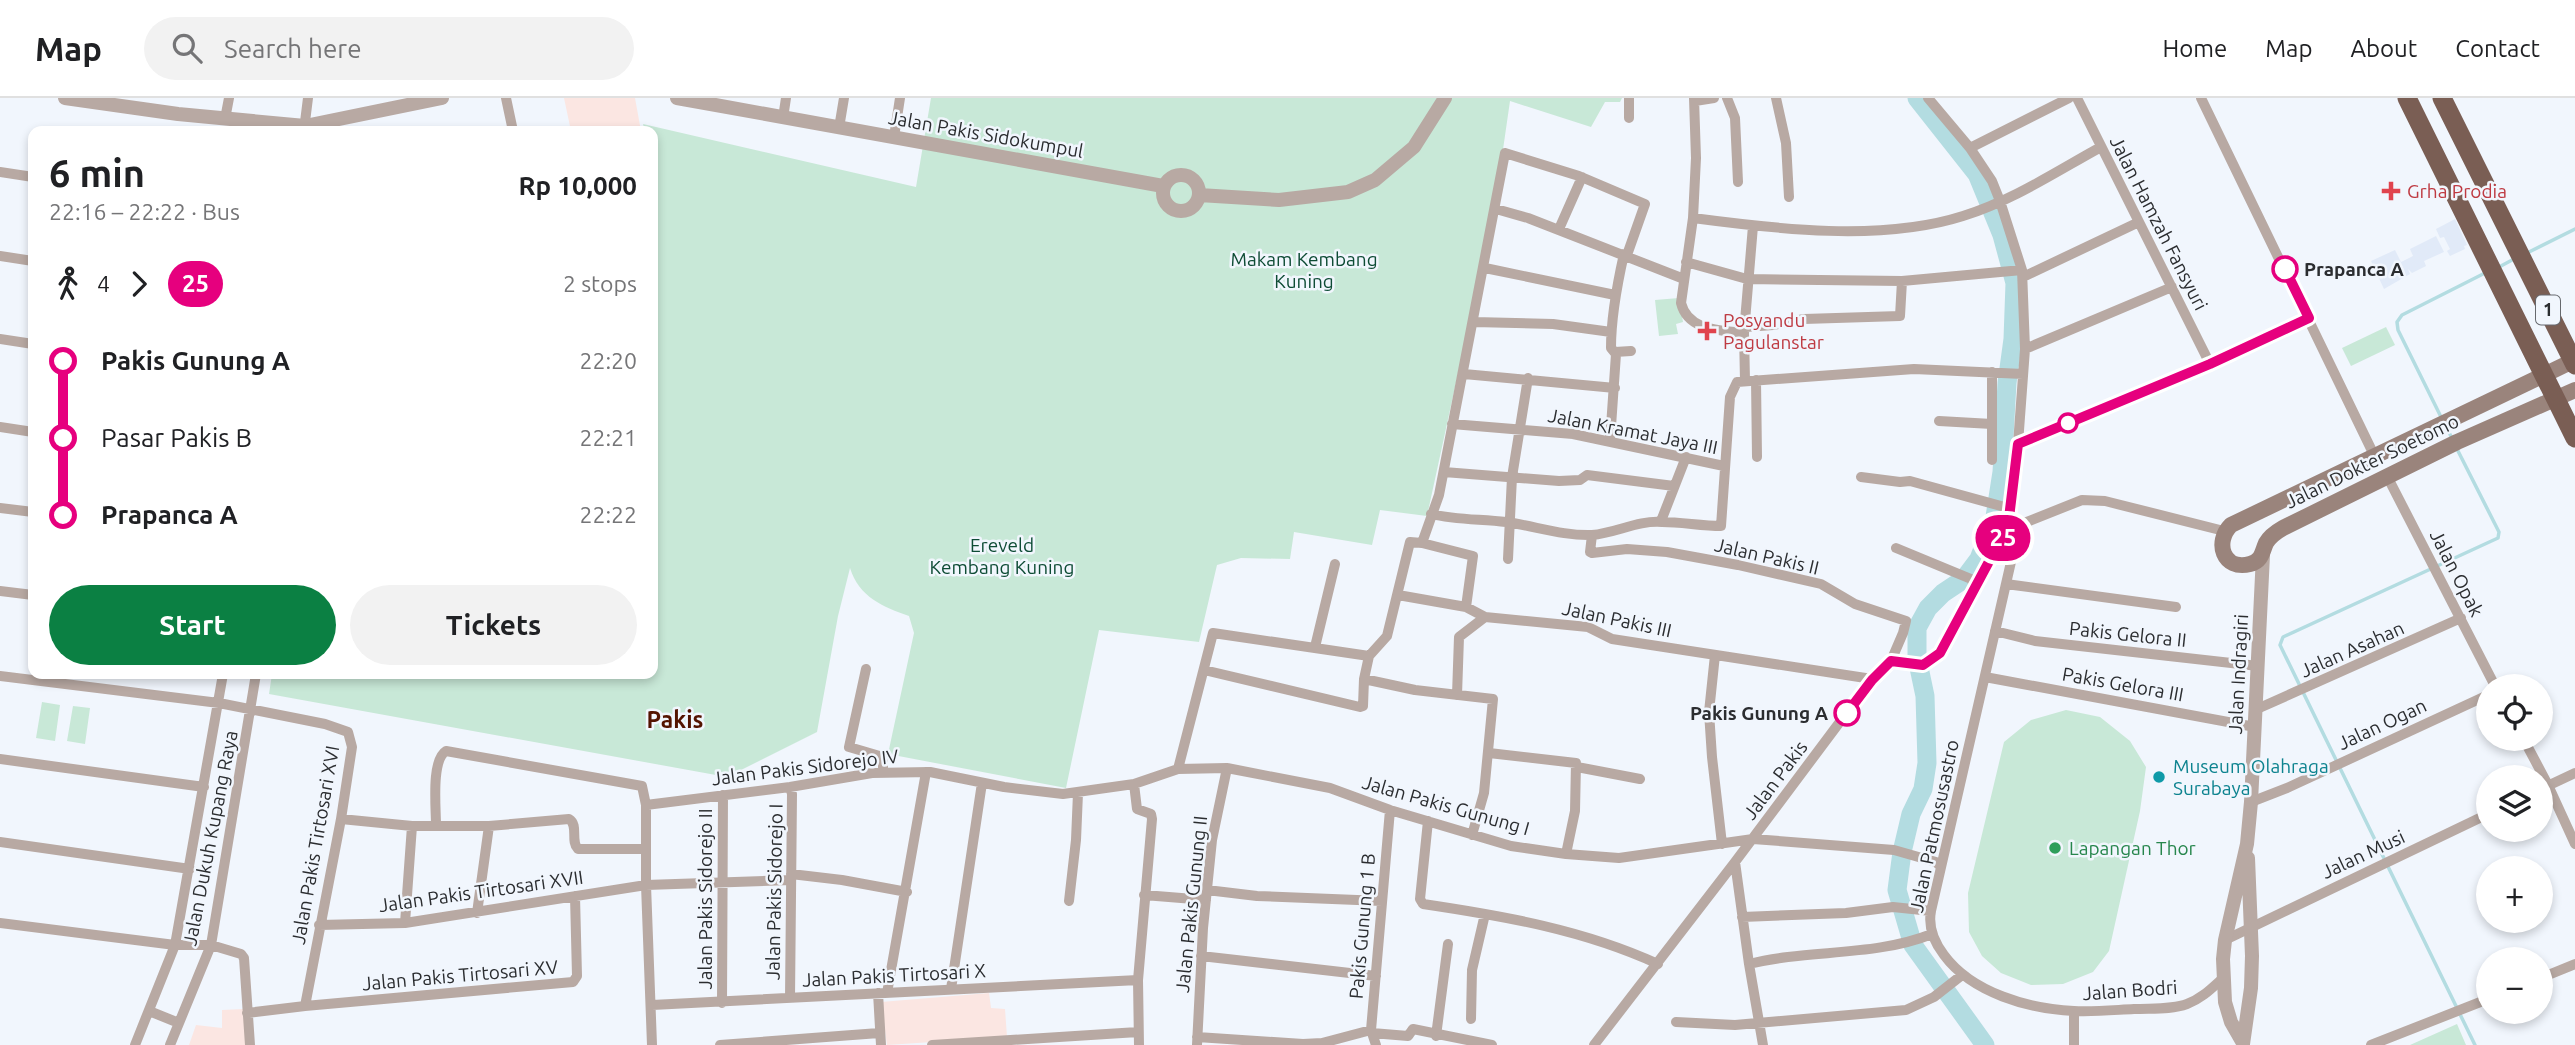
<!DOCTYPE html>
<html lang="en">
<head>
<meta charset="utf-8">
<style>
  :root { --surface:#fff; --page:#f2f2f2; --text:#202124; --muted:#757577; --line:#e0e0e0; --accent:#0b8043 }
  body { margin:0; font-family:Ubuntu,sans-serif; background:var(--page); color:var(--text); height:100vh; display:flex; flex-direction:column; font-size:26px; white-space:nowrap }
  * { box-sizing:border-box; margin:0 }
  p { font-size:23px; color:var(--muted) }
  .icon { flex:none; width:38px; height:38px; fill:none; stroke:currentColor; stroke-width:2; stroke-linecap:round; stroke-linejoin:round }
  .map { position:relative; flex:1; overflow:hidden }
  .side { position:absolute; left:28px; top:28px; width:630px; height:553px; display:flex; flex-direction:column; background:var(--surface); border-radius:14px; box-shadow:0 4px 10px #0003 }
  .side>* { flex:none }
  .badge { padding:0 14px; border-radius:23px; font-size:24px; line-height:46px }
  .tools { position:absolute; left:2476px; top:576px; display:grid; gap:14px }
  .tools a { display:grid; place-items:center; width:77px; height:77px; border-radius:50%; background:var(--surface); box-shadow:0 4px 10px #0003; font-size:35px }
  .map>.badge { position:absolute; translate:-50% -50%; box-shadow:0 0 0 4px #fff }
  .legs { display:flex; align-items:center; gap:10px; height:77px; padding:0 21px; font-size:23px }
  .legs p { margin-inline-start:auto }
  .head { display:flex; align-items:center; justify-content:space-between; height:119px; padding:0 21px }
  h1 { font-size:38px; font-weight:600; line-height:52px }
  .button { display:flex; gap:14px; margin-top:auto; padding:14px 21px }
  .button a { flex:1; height:80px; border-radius:42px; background:var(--accent); color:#fff; font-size:28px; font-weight:600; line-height:80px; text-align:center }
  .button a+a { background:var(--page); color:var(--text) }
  ul { padding:0 21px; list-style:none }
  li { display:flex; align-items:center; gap:24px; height:77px; font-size:26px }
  li i { display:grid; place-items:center; width:10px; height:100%; margin:0 9px; background:currentColor }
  li i::after { content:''; width:18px; height:18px; margin:-9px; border:5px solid; border-radius:50%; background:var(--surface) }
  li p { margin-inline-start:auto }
  li:first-child i { background:linear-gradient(#0000 50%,currentColor 0) }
  li:last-child i { background:linear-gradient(currentColor 50%,#0000 0) }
  header { display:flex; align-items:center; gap:42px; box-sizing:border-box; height:98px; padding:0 35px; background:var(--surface); border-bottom:2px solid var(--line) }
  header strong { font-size:33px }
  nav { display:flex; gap:38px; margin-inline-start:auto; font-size:24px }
  .search { width:490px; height:63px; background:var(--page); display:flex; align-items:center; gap:18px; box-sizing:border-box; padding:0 24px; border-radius:38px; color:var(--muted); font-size:26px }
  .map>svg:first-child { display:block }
  .built { fill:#e1eaf8 }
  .education { fill:#fbe6e2 }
  .green { fill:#c8e8d7 }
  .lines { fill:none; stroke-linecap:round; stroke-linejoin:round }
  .stream { stroke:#b3dce1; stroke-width:3.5 }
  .river { stroke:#b3dce1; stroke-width:19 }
  .minor { stroke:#b8a9a3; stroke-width:10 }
  .tertiary { stroke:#b8a9a3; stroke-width:14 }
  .secondary { stroke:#9a847c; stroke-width:16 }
  .trunk { stroke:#7a5e54; stroke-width:19 }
  .line-1-casing { stroke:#fff; stroke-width:16 }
  .line-1 { stroke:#e6007e; stroke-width:10 }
  .health-dot { fill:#e0444e; stroke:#f1f6fd; stroke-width:2.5 }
  .stop-1-dot { fill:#fff; stroke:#e6007e; stroke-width:3.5 }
  .culture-dot { fill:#0f9aa8; stroke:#f1f6fd; stroke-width:2.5 }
  .leisure-dot { fill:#2e9e5b; stroke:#f1f6fd; stroke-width:2.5 }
  .labels { text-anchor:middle; stroke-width:5; stroke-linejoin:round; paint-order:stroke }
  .shield { fill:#f1f6fd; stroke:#66696e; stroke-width:2 }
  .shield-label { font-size:18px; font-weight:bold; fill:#2b2d30 }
  .street-label { font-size:19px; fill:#2b2d30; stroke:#f1f6fd }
  .health-label { font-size:19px; fill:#be3a42; stroke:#f1f6fd; text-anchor:start }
  .park-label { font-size:19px; fill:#0e4c35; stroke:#f1f6fd }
  .stop-label { font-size:19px; font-weight:bold; fill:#2b2d30; stroke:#f1f6fd; text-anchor:start }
  .culture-label { font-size:19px; fill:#0d838f; stroke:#f1f6fd; text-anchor:start }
  .leisure-label { font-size:19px; fill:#27864d; stroke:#f1f6fd; text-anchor:start }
  .quarter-label { font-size:23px; font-weight:bold; fill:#531300; stroke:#f1f6fd }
</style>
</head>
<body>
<header>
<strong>Map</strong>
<div class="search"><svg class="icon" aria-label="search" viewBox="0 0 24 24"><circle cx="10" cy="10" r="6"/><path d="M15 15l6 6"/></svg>Search here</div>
<nav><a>Home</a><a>Map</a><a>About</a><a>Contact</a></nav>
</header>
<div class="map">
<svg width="2575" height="947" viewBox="0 0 2575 947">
  <rect width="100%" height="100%" fill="#f1f6fd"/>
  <path class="built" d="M2455 121 2467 147 2464 148 2465 151 2450 158 2447 153 2450 151 2444 139 2440 140 2436 131Z
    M2436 138 2444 154 2424 163 2426 168 2412 175 2408 171 2410 176 2384 191 2371 163 2395 152 2401 164 2413 158 2410 151Z"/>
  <path class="education" d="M564 0H635L641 33H571Z
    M989 895 991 910 1005 911 1007 939 887 947 881 904Z
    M244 911 247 947H189L196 927 222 930V912Z"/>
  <path class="green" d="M931 0H1622L1620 4H1605L1591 29 1510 3 1496 100 1427 418 1380 412 1372 447 1294 434 1290 461 1241 460 1217 467 1199 544 1099 532 1066 690 888 656 914 535 909 518C883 509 859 499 850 470L838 518 817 634 727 679 269 596 272 576H653V99L656 98 653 80V33H645L643 26 916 89Z
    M1679 200 1683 224 1676 226 1678 236 1659 238 1655 202Z
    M2386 229 2395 247 2351 268 2342 250Z
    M42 604 60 607 55 643 36 640Z
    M73 608 90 610 85 646 67 643Z
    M2066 612 2100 619 2130 643 2146 669 2140 713 2109 853 2093 874 2063 886 2031 887 2001 875 1982 858 1969 834 1968 795 2004 644 2031 622Z
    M2457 926 2466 947H2410Z"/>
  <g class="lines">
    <path class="stream" d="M2527 155 2575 131
      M2499 169 2514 161
      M2442 321 2398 232 2397 224 2402 217 2485 175
      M2445 327 2453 342
      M2456 349 2499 434 2498 440 2283 539 2280 547 2475 947"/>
    <path class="river" d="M1917 0 1977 76 2002 137 2015 185 2013 241 2007 285 2002 374 1995 419 1979 461 1964 481 1943 495 1928 510 1917 530V560L1925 598 1927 665 1923 691 1911 716 1902 754 1897 792 1913 847 1985 947"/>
    <path class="minor" d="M506 0 513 33
      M1694 0 1696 60 1693 120 1681 205C1688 233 1720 232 1744 235
      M1727 0 1735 20 1738 84
      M1776 0 1786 45 1789 99
      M2077 0 2210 266
      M2201 0 2374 357
      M1695 3 1714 0
      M783 20 786 0
      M1629 20V0
      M225 21 229 0
      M839 30 844 0
      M304 32 308 0
      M894 39 900 0
      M1970 50 2069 0
      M0 74 33 79
      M1496 111 1528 120 1684 181
      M1693 120C1776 131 1882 144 1963 118 2012 103 2057 73 2101 49
      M1559 131 1582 79
      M0 158 33 163
      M1686 164 1747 181 1902 183 2022 172
      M1485 170 1615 197
      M2023 179 2139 124
      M1474 224 1553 226 1611 234
      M1746 229 1773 227 1804 221 1900 218 1902 183
      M0 241 33 246
      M2025 251 2172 189
      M1615 254 1631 253
      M1992 274V362
      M1464 276 1615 290
      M1756 282 1757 359
      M1745 283 1744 235 1753 128
      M1939 323 1992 326
      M1452 326 1573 336 1724 368
      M0 329 33 334
      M1610 343 1616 256 1611 250C1611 218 1617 187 1624 156
      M2018 346 2210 266 2309 220
      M1444 374 1559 383 1580 382 1587 377 1674 388
      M2387 378 2495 588
      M1861 379 1900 384 1910 383 2012 411
      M0 410 33 414
      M1431 416C1456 422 1481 421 1506 424 1535 428 1563 438 1592 437 1616 435 1638 422 1662 424 1682 424 1701 428 1721 428L1730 299 1737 284 1914 271 2023 276
      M1661 423 1686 359
      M2014 429 2082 402 2105 403 2224 433
      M2019 429 1931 813C1928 829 1934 844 1944 857 1972 895 2029 911 2074 913 2094 914 2114 912 2134 911 2151 910 2171 912 2187 906 2201 901 2211 891 2222 881
      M1592 437 1590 454 1592 455 1627 451 1667 454 1738 467 1821 486 1855 506 1906 523 1903 535 1891 563
      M1422 445 1473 458 1466 509
      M1896 450 1971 481 1976 490
      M1508 461 1512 379 1528 280
      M2006 486 2176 509
      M0 493 33 497
      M1398 497 1466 509 1485 519 1588 529 1612 541 1872 581
      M1995 533 2035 543 2258 568
      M1315 549 1335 466
      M1715 557 1709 614 1712 659 1722 746
      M866 571 849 649 883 659V675
      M1204 572 1360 609 1363 608 1364 581 1369 558 1387 538 1410 444 1422 445 1439 397 1505 55 1579 78 1645 106 1627 157
      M0 578 219 605 325 626 348 634 352 649 341 721 305 908 247 915
      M1985 579 2255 629
      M1364 581 1415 592 1493 601 1484 695 1472 737
      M1457 597 1459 539 1485 519
      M2257 611 2461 520
      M2523 640 2548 687 2575 746
      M1489 655 1576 665 1575 713 1566 756
      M0 661 204 689
      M1577 669 1640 681
      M1178 671 1213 535 1369 558
      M1134 686 1137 711 1151 716 1152 721 1138 882 1139 947
      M790 689 792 696 790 900
      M2541 691 2575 675
      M2251 704 2287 690 2488 597
      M646 707 790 689 872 675 930 674 1004 689 1063 696 1134 686 1178 671 1227 670 1330 690 1390 712 1511 748 1566 756 1619 760 1753 741 1894 752 1936 764 1941 769
      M341 721 412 728H489L569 721C579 727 570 743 578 751H646
      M1428 723 1420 801 1423 806C1504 818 1584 832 1658 866
      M436 727C436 710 431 662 446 653L642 688 646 707V787L652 947
      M0 744 190 771
      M1735 764 1749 866 1763 947
      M791 776 842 782 907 794
      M1207 792 1257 798 1382 803
      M1144 797 1206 802
      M1069 803 1076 742 1078 695
      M477 815 489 728
      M1742 819 1846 815 1893 809 1931 813
      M0 825 175 847H211L241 856 244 860 250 947
      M405 825 412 728
      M319 827 405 825 646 787 791 782
      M2225 842 2488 716
      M1201 858 1376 878
      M1749 866C1809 851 1874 859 1932 836
      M2541 880 2575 866
      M951 891 982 685
      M878 895 881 947
      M887 895 926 674
      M722 905 723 697
      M652 907 1138 882
      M305 908 573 884 577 878 575 798
      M149 913 179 925
      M1471 921 1472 872 1485 816
      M1676 924 1735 927 1906 912 1934 899 1962 877
      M1372 935 1408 938 1413 931 1492 947
      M1436 938 1448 846
      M1197 939 1303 946 1322 945 1371 932
      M135 947 175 847 223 576
      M170 947 211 847 256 576
      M720 947 879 935
      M932 947 1138 934
      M1197 947 1203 830 1212 742 1227 670
      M1376 947 1371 932 1390 712
      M1594 947 1735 764 1872 581 1891 563 1923 567 1940 555 2008 428 2018 346 2025 251 2022 172 2000 103 1992 83 1970 50 1928 0
      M2074 947V913
      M2371 947 2488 901"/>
    <path class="tertiary" d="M65 0 178 16 305 28 442 0
      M677 0 1163 88
      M1163 95a18 18 0 1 1 36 0a18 18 0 1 1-36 0Z
      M1199 97 1279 102 1348 94 1375 82 1414 49 1445 0
      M2243 945 2231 924 2225 904 2223 861 2225 842 2247 746 2251 704 2263 457
      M2243 946 2251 890 2252 858 2248 760"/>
    <path class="secondary" d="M2575 262 2231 427C2214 444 2223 473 2250 466 2262 463 2262 454 2266 445 2270 438 2276 434 2283 430L2457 344 2575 292"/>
    <path class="trunk" d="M2407 0 2575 340
      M2442 0 2575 267"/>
  </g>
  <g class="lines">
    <defs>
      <path id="line-1" d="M1847 615 1872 582 1891 563 1923 567 1940 555 2008 428 2018 346 2210 266 2309 220 2285 171"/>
    </defs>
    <use href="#line-1" class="line-1-casing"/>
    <use href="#line-1" class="line-1"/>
  </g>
  <g class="health-dot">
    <path d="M2387.5 82.5h7v7h7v7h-7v7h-7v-7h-7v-7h7z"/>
    <path d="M1703.5 222.5h7v7h7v7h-7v7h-7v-7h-7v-7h7z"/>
  </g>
  <g class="stop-1-dot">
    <circle cx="2285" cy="171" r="12"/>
    <circle cx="2068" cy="325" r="9"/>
    <circle cx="1847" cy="615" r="12"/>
  </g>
  <circle class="culture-dot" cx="2159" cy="679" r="7"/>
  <circle class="leisure-dot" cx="2055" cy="750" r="7"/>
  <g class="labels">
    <rect class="shield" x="2536" y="197.5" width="24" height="29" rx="5"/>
    <g class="shield-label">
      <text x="2548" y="218">1</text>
    </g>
    <g class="street-label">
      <text transform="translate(986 36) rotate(10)" y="7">Jalan Pakis Sidokumpul</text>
      <text transform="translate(2159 125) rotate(63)" y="7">Jalan Hamzah Fansyuri</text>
      <text transform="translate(1633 333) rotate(11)" y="7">Jalan Kramat Jaya III</text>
      <text transform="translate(2372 363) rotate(-26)" y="7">Jalan Dokter Soetomo</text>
      <text transform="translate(1767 458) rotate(13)" y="7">Jalan Pakis II</text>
      <text transform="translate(2457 475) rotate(63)" y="7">Jalan Opak</text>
      <text transform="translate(1617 521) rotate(12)" y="7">Jalan Pakis III</text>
      <text transform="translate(2128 536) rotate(6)" y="7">Pakis Gelora II</text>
      <text transform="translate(2352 551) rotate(-24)" y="7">Jalan Asahan</text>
      <text transform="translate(2238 576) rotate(-87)" y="7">Jalan Indragiri</text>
      <text transform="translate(2123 586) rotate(10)" y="7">Pakis Gelora III</text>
      <text transform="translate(2382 626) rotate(-25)" y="7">Jalan Ogan</text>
      <text transform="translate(805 669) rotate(-7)" y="7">Jalan Pakis Sidorejo IV</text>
      <text transform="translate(1775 682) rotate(-53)" y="7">Jalan Pakis</text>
      <text transform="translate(1446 707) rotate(16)" y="7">Jalan Pakis Gunung I</text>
      <text transform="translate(1934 728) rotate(-78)" y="7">Jalan Patmosusastro</text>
      <text transform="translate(210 740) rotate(-79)" y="7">Jalan Dukuh Kupang Raya</text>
      <text transform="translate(315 747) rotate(-80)" y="7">Jalan Pakis Tirtosari XVI</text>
      <text transform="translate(2363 756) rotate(-25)" y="7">Jalan Musi</text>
      <text transform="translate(481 793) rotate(-8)" y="7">Jalan Pakis Tirtosari XVII</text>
      <text transform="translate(774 794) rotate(-89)" y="7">Jalan Pakis Sidorejo I</text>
      <text transform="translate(705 801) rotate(-90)" y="7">Jalan Pakis Sidorejo II</text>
      <text transform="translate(1191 806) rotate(-84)" y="7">Jalan Pakis Gunung II</text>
      <text transform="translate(1362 828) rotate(-85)" y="7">Pakis Gunung 1 B</text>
      <text transform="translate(460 877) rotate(-5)" y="7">Jalan Pakis Tirtosari XV</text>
      <text transform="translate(894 877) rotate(-3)" y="7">Jalan Pakis Tirtosari X</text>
      <text transform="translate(2130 892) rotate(-4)" y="7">Jalan Bodri</text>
    </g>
    <g class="health-label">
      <text x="2407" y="100">Grha Prodia</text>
      <text x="1723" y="229">Posyandu<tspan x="1723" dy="22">Pagulanstar</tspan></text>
    </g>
    <g class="park-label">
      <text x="1304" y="168">Makam Kembang<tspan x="1304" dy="22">Kuning</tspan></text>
      <text x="1002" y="454">Ereveld<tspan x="1002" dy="22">Kembang Kuning</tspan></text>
    </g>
    <g class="stop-label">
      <text x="2304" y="178">Prapanca A</text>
      <text x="1828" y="622" text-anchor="end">Pakis Gunung A</text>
    </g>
    <g class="culture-label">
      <text x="2173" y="675">Museum Olahraga<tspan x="2173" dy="22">Surabaya</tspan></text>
    </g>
    <g class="leisure-label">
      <text x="2069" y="757">Lapangan Thor</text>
    </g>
    <g class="quarter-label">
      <text x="675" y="630">Pakis</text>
    </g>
  </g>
</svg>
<div class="tools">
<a><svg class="icon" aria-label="locate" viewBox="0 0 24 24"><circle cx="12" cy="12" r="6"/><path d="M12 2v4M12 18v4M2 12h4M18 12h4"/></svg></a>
<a><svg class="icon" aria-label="layers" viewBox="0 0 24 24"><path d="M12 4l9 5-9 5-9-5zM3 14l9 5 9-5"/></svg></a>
<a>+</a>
<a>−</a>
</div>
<b class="badge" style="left:2003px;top:440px;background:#e6007e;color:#fff">25</b>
<section class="side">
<div class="head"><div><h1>6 min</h1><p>22:16 – 22:22 · Bus</p></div><b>Rp 10,000</b></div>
<div class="legs"><svg class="icon" aria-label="walk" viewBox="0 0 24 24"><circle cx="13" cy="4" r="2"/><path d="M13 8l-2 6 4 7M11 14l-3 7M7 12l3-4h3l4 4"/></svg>4<svg class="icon" aria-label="forward" viewBox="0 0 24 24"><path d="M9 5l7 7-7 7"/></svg><b class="badge" style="background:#e6007e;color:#fff">25</b><p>2 stops</p></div>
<ul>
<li><i style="color:#e6007e"></i><b>Pakis Gunung A</b><p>22:20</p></li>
<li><i style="color:#e6007e"></i><span>Pasar Pakis B</span><p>22:21</p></li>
<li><i style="color:#e6007e"></i><b>Prapanca A</b><p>22:22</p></li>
</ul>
<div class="button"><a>Start</a><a>Tickets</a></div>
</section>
</div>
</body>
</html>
